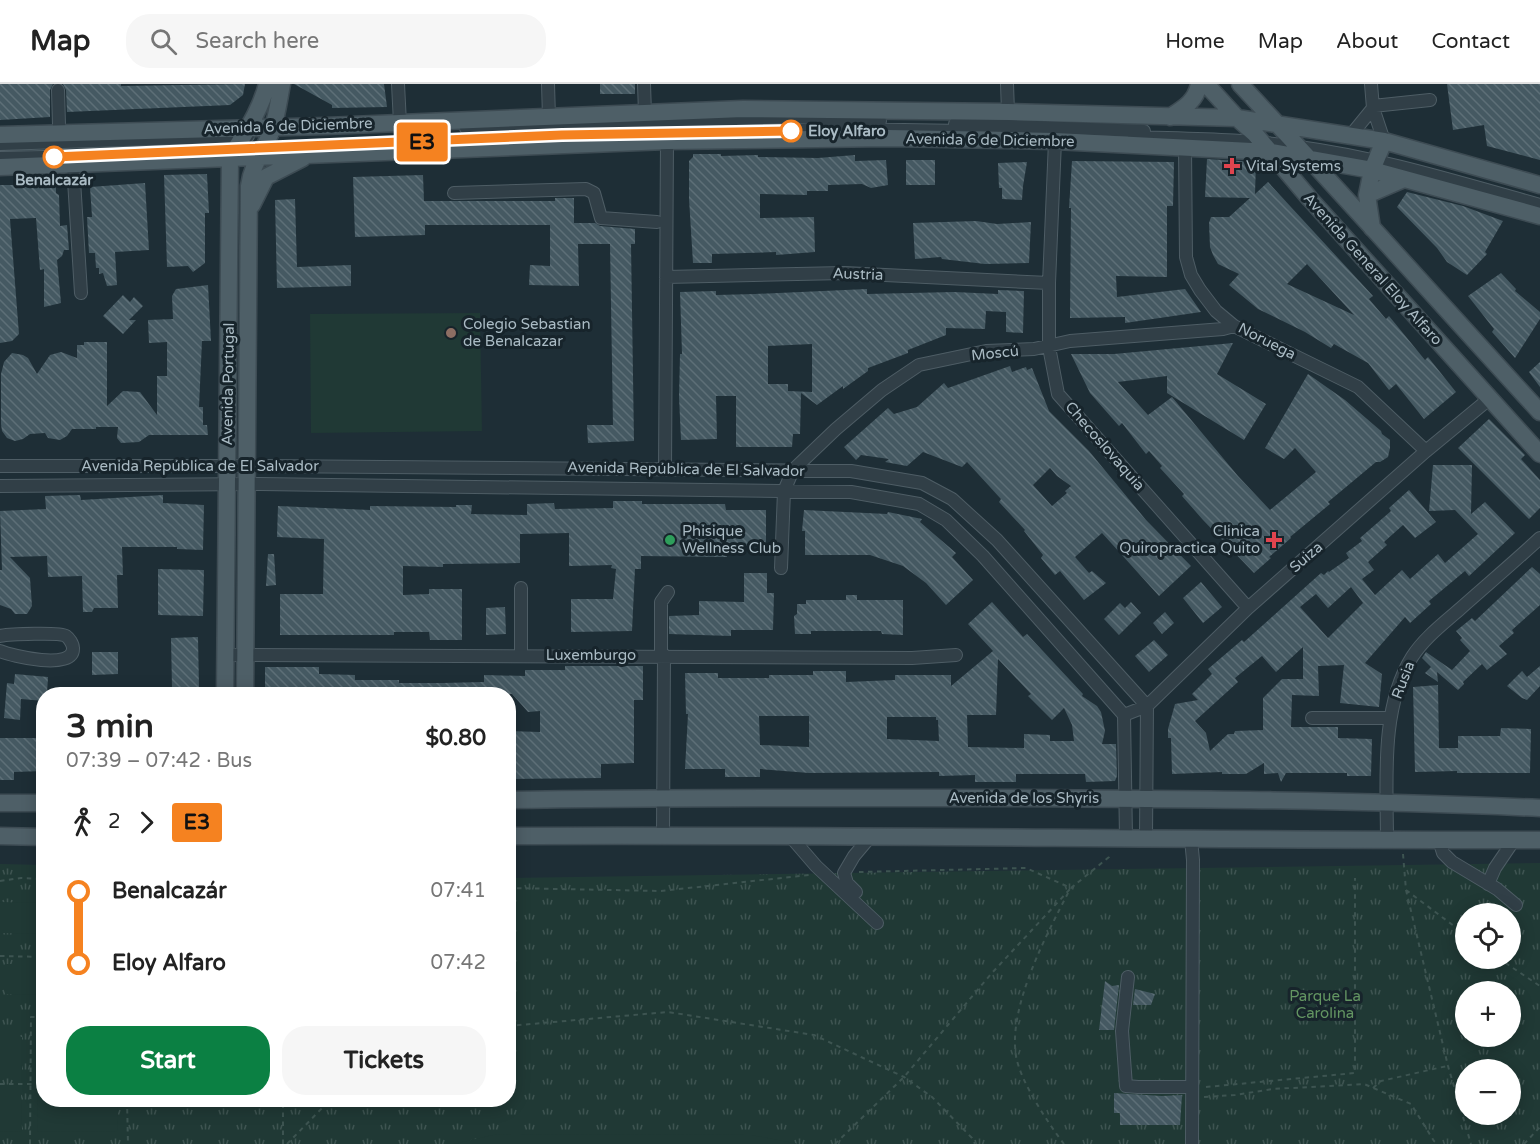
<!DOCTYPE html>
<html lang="en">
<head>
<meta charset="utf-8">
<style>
  :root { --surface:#fff; --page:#f6f6f6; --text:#222; --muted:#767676; --line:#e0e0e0; --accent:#0b8043 }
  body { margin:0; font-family:"Varela Round",sans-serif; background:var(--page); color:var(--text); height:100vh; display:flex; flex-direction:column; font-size:22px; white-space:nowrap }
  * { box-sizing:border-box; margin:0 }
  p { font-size:20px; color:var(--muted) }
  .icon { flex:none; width:33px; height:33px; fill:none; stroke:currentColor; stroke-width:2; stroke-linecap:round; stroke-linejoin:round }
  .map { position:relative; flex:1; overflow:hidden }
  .details { position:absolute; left:36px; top:603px; width:480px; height:420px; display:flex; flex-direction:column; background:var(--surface); border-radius:24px; box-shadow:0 3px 15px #0003 }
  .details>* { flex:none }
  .badge { padding:0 12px; border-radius:4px; font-size:21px; line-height:39px }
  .buttons { position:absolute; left:1455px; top:819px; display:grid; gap:12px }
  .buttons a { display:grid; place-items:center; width:66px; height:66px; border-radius:50%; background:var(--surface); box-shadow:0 3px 15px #0003; font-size:30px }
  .map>.badge { position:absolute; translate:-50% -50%; box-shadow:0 0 0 3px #fff }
  .legs { display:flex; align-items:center; gap:9px; height:66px; padding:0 30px; font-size:20px }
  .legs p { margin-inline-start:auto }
  .overview { display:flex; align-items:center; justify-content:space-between; height:102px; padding:0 30px }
  h1 { font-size:33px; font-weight:700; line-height:45px }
  .cta { display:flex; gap:12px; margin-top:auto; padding:12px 30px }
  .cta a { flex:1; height:69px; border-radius:24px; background:var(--accent); color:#fff; font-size:24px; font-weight:700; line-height:69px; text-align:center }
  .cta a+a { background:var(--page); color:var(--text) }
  ul { padding:0 30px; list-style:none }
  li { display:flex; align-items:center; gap:21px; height:72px; font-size:22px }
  li i { display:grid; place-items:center; width:9px; height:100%; margin:0 8px; background:currentColor }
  li i::after { content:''; width:15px; height:15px; margin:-8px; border:4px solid; border-radius:50%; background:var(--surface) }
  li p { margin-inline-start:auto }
  li:first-child i { background:linear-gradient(#0000 50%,currentColor 0) }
  li:last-child i { background:linear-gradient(currentColor 50%,#0000 0) }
  header { display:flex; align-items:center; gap:36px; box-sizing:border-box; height:84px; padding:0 30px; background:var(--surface); border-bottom:2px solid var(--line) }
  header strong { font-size:28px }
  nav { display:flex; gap:33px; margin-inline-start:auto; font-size:21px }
  .search { width:420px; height:54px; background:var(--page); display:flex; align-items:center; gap:15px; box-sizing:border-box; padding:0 21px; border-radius:24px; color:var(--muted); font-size:22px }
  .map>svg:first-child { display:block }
  .park { fill:url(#park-tufts); fill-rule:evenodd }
  .garden { fill:#203935 }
  .building { fill:url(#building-back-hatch); fill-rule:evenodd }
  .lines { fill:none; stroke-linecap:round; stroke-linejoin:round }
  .minor-casing { stroke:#4e5d65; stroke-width:14 }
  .major-casing { stroke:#3d4b53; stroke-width:19 }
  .path { stroke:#3d5451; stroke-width:2; stroke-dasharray:4.5 4.5; stroke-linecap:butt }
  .minor { stroke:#313f47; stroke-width:12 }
  .major { stroke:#4e5f67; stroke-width:16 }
  .line-1-casing { stroke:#fff; stroke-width:14 }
  .line-1 { stroke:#f58220; stroke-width:9 }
  .stop-1-dot { fill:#fff; stroke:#f58220; stroke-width:3 }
  .health-dot { fill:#e0444e; stroke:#17242b; stroke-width:2 }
  .education-dot { fill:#8d6e63; stroke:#17242b; stroke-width:2 }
  .leisure-dot { fill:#2e9e5b; stroke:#17242b; stroke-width:2 }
  .labels { text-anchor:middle; stroke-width:6; stroke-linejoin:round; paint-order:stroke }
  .street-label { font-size:15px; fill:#aabbc4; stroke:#17242b }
  .stop-label { font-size:15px; font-weight:bold; fill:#aabbc4; stroke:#17242b; text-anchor:start }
  .poi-label { font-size:15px; fill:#aabbc4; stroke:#17242b; text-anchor:start }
  .park-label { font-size:15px; fill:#639562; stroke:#17242b }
</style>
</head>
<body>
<header>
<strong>Map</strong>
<div class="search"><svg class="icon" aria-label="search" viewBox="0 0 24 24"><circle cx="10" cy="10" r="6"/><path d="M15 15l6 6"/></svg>Search here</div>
<nav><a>Home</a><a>Map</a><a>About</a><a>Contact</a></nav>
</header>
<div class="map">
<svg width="1540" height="1060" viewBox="0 0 1540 1060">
  <defs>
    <pattern id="park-tufts" width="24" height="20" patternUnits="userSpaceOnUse" patternTransform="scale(1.5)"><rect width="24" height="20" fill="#203935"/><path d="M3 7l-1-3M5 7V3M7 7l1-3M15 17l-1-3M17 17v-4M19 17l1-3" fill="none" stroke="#3e5451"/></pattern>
    <pattern id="building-back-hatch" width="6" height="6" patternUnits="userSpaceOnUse" patternTransform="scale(1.5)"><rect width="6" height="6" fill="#455962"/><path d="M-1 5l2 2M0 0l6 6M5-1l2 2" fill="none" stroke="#5d6f77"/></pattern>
  </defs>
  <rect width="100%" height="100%" fill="#1e2e36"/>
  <path class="park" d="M1540 779V1060H0V780L43 781 44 1016H508L509 794ZM1466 830H1510V874H1466ZM1466 908H1510V952H1466ZM1466 986H1510V1030H1466Z"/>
  <path class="garden" d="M480 229 482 347 311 349 310 230Z
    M0 818 39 819V850L0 849Z
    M5 880H43V911L5 910Z
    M37 951H43V990H38Z
    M0 953H22V992H0Z
    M0 1009H21L22 1047 0 1048Z
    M37 1009H43L44 1016H117L118 1047 38 1048Z
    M512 1050 751 1051 799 1060H454L493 1051Z"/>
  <path class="building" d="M0 0H53L50 6V33L0 36Z
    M63 0H121V2L245 0 243 11 230 21 67 28 66 6Z
    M294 0H384L387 23 332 24V21Z
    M600 0H635V10H600Z
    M1447 0H1540V76L1487 62 1484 41 1453 46Z
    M693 70H721V72L758 71V73L818 74 855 71V77L886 76 888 101 871 104 862 100 828 101V107H807V111L760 110V134L814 133 815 168 776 171V168L712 170V179H693L689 115V77L693 73Z
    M1207 75 1256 78 1255 110 1268 98 1373 212 1369 215 1386 235 1389 232 1425 276 1428 273 1456 308 1424 335 1396 300 1389 306 1368 279 1334 260 1331 264 1305 248 1258 225 1229 201 1239 190 1218 180 1213 171 1210 163 1209 139 1211 133H1229L1250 114 1205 113ZM1307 180 1354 231 1287 200Z
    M906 76H935V101H906Z
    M1072 77 1174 78 1173 122H1167V193L1116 192 1117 213 1185 205 1201 228 1125 239V233L1070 234 1071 124H1069Z
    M1027 78 1023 102 1022 116 1002 115V104H999L998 79Z
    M207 90 209 129H205V179L193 188 188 182 167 183 164 91Z
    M423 91 424 117H555V114H574V139H595L600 142 635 145V160H631L634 357 588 359 587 341H613L610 160H578L579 202 529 201 530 181 550 182V141H425V151L355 153 353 93Z
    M56 97V109L59 111 60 142 67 141 69 166H64L62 172 57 176 61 219 44 223V185L40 186 36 134 10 135 19 250 12 257 0 259V101H22V98Z
    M145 99 149 166 115 168 117 201 107 202 103 189 99 190V184H96L95 169H89L87 133H92L90 103Z
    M1407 108 1463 122 1503 137 1485 168 1487 170 1467 191 1447 178 1437 164 1397 123Z
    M295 115 297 183 351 181V202L277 204 275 116Z
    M976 137 997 140 1031 138 1029 179 985 180 942 175 941 173 915 175 913 139Z
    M1501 189 1516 205 1515 207 1540 228V235L1515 274 1492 248 1494 245 1468 212Z
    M208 201 211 257H202L199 323H203V341H207L208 351H149L139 358 121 359 117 354 118 343H96V345H72L67 352 60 356 48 354 45 349 30 350 23 355 15 357 7 354 2 347 1 340V290L4 278 12 269 23 271 28 274 37 290 50 271 61 268 77 274V261H84V258H107V322L123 307 140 308 157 331V292H167V258L149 259 148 236 173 235 172 212 176 205Z
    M867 205V210L954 208 998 210V206L1024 207 1023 249 1006 248V228L986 227 985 245 946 244V251L908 266V269L868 284V287L843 305V302L817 321 801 309 800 350H793L792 363H736V312H716L717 355 681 356 679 313 680 270H682L680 208 716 207V211L755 210ZM812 260V308L788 307V300H768V262Z
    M123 211 130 218 134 213 143 222 129 236H136L123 250 103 232Z
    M1233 259 1217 290 1266 320 1244 356 1167 309V292L1118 298 1148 331 1172 313 1238 392 1270 426 1316 388 1295 364 1284 375 1265 364 1308 290 1345 316 1381 347 1382 350 1390 356V364L1388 373 1380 378H1376L1328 418 1330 420 1290 453 1291 454 1269 473 1271 474 1254 489 1203 436 1182 412 1184 410 1160 384 1162 382 1149 367 1146 370 1122 339 1119 342 1090 309 1071 270H1114Z
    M1540 278V303L1529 288Z
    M1010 282 1012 288 1026 283 1027 286 1032 284 1049 327 1089 367 1146 436 1191 482 1159 512 1102 449 1075 473 1089 489 1092 487 1106 499 1084 516 1060 487 1055 491 1041 474 1043 471 1024 447 1025 446 999 418 1001 415 967 378 962 383 923 368 907 382 885 378 889 375 861 371 856 376 844 363 888 324 894 330 917 323 944 299 948 304ZM1050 384 1057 392 1071 402 1065 407 1067 409 1052 422 1033 401Z
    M1489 335 1525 371 1521 375 1540 396V424L1529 435 1458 364Z
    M1433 381H1472L1471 430 1485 418 1515 449 1469 492 1465 487 1429 517 1431 520 1410 539 1405 533 1365 579 1382 590 1379 623 1340 619 1344 581 1318 582 1319 612 1292 611 1291 643H1338V654L1372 655 1371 692H1347V689H1286L1281 698 1278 689 1264 690V679L1246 690H1222V688L1172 690 1171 654H1168V645L1175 620 1198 616 1192 610 1212 590 1208 585 1242 556 1244 558 1321 489 1324 491 1328 487 1329 488 1349 474 1346 469 1362 457 1360 454 1391 427 1389 424 1409 406 1436 438 1415 454 1403 441 1384 458 1387 461 1368 478 1374 486 1362 495 1375 511 1402 486 1410 495 1438 470 1445 479 1478 450 1455 426 1429 427ZM1351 503 1363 519 1328 554 1300 523 1316 510 1328 524ZM1303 563V595H1282L1263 614V646L1235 647 1234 650H1228L1210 667 1206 649 1195 637 1238 598 1235 594 1262 572 1276 588Z
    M80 411 81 416 163 411V419L204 421 203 466 177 465V463H122L123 491H117L118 524H94L92 528H83L82 492 48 493 47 472 10 473 30 494 32 522 27 530H15L11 525 0 521V486H2L0 427 46 425 45 412Z
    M613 417H642V420H725L726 426H766V462H726L727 473 641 472V485H635L632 547 571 548V515H613L616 485 611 484 612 481 569 482V449L520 450V479L443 480V483L403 482V511L429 510V505H462V556H430L429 548H394V551H280V510H323L324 455 277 453 278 422 370 426V422L456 423V421H472L471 430 527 431V420L554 419 555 425 613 424Z
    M804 426 887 430 888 428 922 435 920 438 956 469 952 473 973 496 946 521 926 499 903 482 870 471H805V447H802Z
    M268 470H274L276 501 266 502Z
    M1532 483 1540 490V521L1512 546 1514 549 1499 562 1507 570 1487 586 1482 580 1463 598 1464 600 1458 606 1437 588 1438 598 1425 589 1431 583 1422 574 1426 568 1452 586 1470 567 1460 556 1462 554 1456 547 1472 534 1475 537Z
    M158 485 204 486 203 532 158 531Z
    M744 489H767V509H774L773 546H731V552L669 550V532L699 531V517L744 518Z
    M1201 498 1222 523 1203 539 1183 514Z
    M846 511H857V516H903V551L882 550 881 547H811V550H795L794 532 797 530V520H806V516H846Z
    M992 518 1023 553 1027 550 1083 610 1082 612 1097 622 1101 628 1105 647 1102 660H1116L1117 692 1115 697 1086 698 1085 690H1016V698H975V691L939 692V688L809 689 760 685V693H725V685H685L688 630H686L685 589H718V594H769V591H813V587H846V598L895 596V591H951V602L993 567 968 540ZM998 575 1031 610 1028 612 1052 636 1064 624 1072 641 1074 657H1050V651L1024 650V664L968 663 967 631H996ZM759 632H809V663L760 661ZM887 633H936V636H938L939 657 887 655Z
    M1131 518 1141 529 1119 551 1104 535 1120 519 1125 524Z
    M505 523 506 550 486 551V524Z
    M1165 528 1174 539 1162 550 1153 539Z
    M198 553 199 604H172L171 554Z
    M1154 556 1168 571 1149 588 1135 572Z
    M92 568H118V590L92 591Z
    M565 582H643V616H634V679L601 680V694L508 695V647L540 648V627L528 628 512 610H265V583H319V590L355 591V596H399V599H443L484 598V591L525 592V586H565Z
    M1540 582V602L1527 616 1522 614 1507 602 1522 587 1527 593Z
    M15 590 48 593 47 610H44V617L21 615 20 636 4 634 7 599 14 600Z
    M1438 601 1439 664H1458V652H1500L1501 644 1531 645 1530 689H1457V687L1415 688 1413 603Z
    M0 654H44V687L14 688V696H0Z
    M1105 897 1112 902 1119 901 1114 946H1099Z
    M1135 905 1155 910 1151 921H1133Z
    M1114 1009 1162 1012 1182 1011 1180 1041H1120V1029H1114Z"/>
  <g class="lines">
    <defs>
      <path id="minor" d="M398 0 400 39
        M548 0 549 33
        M644 0 645 29
        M1007 0 1008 28
        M1371 0 1373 24 1384 57
        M58 6 59 41
        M1373 22 1430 16
        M955 40 1144 47
        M466 44 792 33 880 37
        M718 48 843 45 964 47
        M1351 51 1373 24
        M1134 53C1189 55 1245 55 1299 63 1381 74 1460 99 1540 121
        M1055 57 1049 199V263L1058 310 1248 524
        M0 60 248 52
        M346 61 562 51 658 49
        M1185 63 1186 173 1191 191 1200 206 1216 227 1234 242 1358 303 1426 367
        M0 74 44 73
        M73 80 81 209
        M454 109 586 105 594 109 601 134 657 138
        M666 193 844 189 1049 199
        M0 382H261L851 387 922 399 952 415 997 456 1147 622 1146 753
        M665 385 667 57
        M0 402 260 400 851 408 919 420 946 436 983 472 1124 631 1126 753
        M781 484 784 407 793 386 836 345 882 306 919 281 986 267 1034 265 1070 257 1223 245 1234 242
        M0 552C9 550 60 548 66 552 69 554 73 560 73 564 74 587 12 572 0 567
        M226 571 912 574 956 571
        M521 571V504
        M661 571V518L668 508
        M1124 631 1147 622 1248 524 1426 367 1489 315
        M1312 634H1390
        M663 751 664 571
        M791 753 816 782 877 839
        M1191 755 1193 776 1192 1060
        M1439 756 1443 769 1452 778 1497 805 1516 821
        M1387 757C1387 698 1380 624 1412 573 1424 554 1444 539 1461 524 1487 501 1514 478 1540 454
        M1488 800 1495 784 1514 756
        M856 808 847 799 844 789 854 772 870 753
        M1128 893 1122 947 1126 1002 1138 1003H1192"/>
      <path id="major" d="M1206 0 1237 34 1255 50 1310 115 1540 370
        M1240 0C1341 108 1440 219 1540 328
        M1170 33C1184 24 1196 17 1199 0
        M0 51 326 42 743 25 1008 28 1237 34 1384 57 1540 101
        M0 83 667 57 888 54 1055 57 1271 68 1372 86 1540 132
        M1367 111 1404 95
        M252 121 266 93 303 74
        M1372 144 1367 111 1372 86 1384 57
        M225 610 230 74C244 50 260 28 267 0
        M245 610 249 102C252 80 264 66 272 46 277 32 279 15 282 0
        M508 716C674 713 840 714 1006 714 1184 715 1362 716 1540 724
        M0 719H44
        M0 752 44 753
        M508 752C852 750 1196 757 1540 756"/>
    </defs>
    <use href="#minor" class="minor-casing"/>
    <use href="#major" class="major-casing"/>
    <path class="path" d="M1403 770 1406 806 1466 851
      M859 788 1026 784 1071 804 1109 773 1110 769
      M0 797 21 794 44 795
      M508 804 661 807 809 791
      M1406 806 1448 982 1471 1060
      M1484 830 1491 816
      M0 872 44 873
      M1498 874 1540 902
      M508 942 668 928 814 951 904 993 932 1013 972 1054 975 1060
      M0 1000H44
      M1206 1003 1355 989V794
      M1373 1004 1381 997 1447 982
      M1204 1013 1235 1011 1273 1005 1364 1000 1411 1020 1434 1057 1438 1060
      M127 1016 128 1060
      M30 1060 31 933H44
      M283 1060V1016
      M287 1060 330 1016
      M835 1060 904 993 991 890 1071 804
      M1064 1060C1048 1039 1020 997 1016 972 1008 922 1047 850 1069 807
      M1524 1060 1540 1043"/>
    <use href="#minor" class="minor"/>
    <use href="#major" class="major"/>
  </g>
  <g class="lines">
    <defs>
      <path id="line-1" d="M54 73 562 51 791 47"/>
    </defs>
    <use href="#line-1" class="line-1-casing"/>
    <use href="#line-1" class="line-1"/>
  </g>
  <g class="stop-1-dot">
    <circle cx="791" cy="47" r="10"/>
    <circle cx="54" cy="73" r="10"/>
  </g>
  <g class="health-dot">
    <path d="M1229 73h6v6h6v6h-6v6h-6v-6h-6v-6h6z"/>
    <path d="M1271 447h6v6h6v6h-6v6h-6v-6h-6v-6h6z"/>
  </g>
  <circle class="education-dot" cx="451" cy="249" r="6"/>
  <circle class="leisure-dot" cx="670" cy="456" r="6"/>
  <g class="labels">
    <g class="street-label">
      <text transform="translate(288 42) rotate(-2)" y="5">Avenida 6 de Diciembre</text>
      <text transform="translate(990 56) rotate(1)" y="5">Avenida 6 de Diciembre</text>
      <text transform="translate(1373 185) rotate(48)" y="5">Avenida General Eloy Alfaro</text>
      <text transform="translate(858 190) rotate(2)" y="5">Austria</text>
      <text transform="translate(1267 257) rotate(27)" y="5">Noruega</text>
      <text transform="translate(995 269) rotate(-6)" y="5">Moscú</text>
      <text transform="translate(228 300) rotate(-89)" y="5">Avenida Portugal</text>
      <text transform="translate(1105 362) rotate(49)" y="5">Checoslovaquia</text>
      <text x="200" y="387">Avenida República de El Salvador</text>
      <text transform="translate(686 385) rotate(1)" y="5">Avenida República de El Salvador</text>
      <text transform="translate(1306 473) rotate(-41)" y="5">Suiza</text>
      <text x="591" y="576">Luxemburgo</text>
      <text transform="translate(1403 596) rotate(-69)" y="5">Rusia</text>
      <text x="1024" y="719">Avenida de los Shyris</text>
    </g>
    <g class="stop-label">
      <text x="808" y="52">Eloy Alfaro</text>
      <text x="54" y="101" text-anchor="middle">Benalcazár</text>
    </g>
    <g class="poi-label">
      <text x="1246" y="87">Vital Systems</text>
      <text x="463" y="245">Colegio Sebastian<tspan x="463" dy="17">de Benalcazar</tspan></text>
      <text x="682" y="452">Phisique<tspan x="682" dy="17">Wellness Club</tspan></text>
      <text x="1260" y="452" text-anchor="end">Clinica<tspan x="1260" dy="17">Quiropractica Quito</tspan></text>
    </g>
    <g class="park-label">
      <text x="1325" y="917">Parque La<tspan x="1325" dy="17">Carolina</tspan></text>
    </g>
  </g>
</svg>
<div class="buttons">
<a><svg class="icon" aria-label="locate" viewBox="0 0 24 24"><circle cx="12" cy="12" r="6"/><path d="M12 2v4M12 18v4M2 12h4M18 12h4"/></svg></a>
<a>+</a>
<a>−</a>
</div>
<b class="badge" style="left:422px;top:58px;background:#f58220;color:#111">E3</b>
<section class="details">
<div class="overview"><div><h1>3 min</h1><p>07:39 – 07:42 · Bus</p></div><b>$0.80</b></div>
<div class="legs"><svg class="icon" aria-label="walk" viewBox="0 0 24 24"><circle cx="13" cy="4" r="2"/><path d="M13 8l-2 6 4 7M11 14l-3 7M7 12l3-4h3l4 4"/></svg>2<svg class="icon" aria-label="forward" viewBox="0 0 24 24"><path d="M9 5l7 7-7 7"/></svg><b class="badge" style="background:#f58220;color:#111">E3</b></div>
<ul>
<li><i style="color:#f58220"></i><b>Benalcazár</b><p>07:41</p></li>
<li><i style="color:#f58220"></i><b>Eloy Alfaro</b><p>07:42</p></li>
</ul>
<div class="cta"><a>Start</a><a>Tickets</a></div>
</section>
</div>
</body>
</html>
